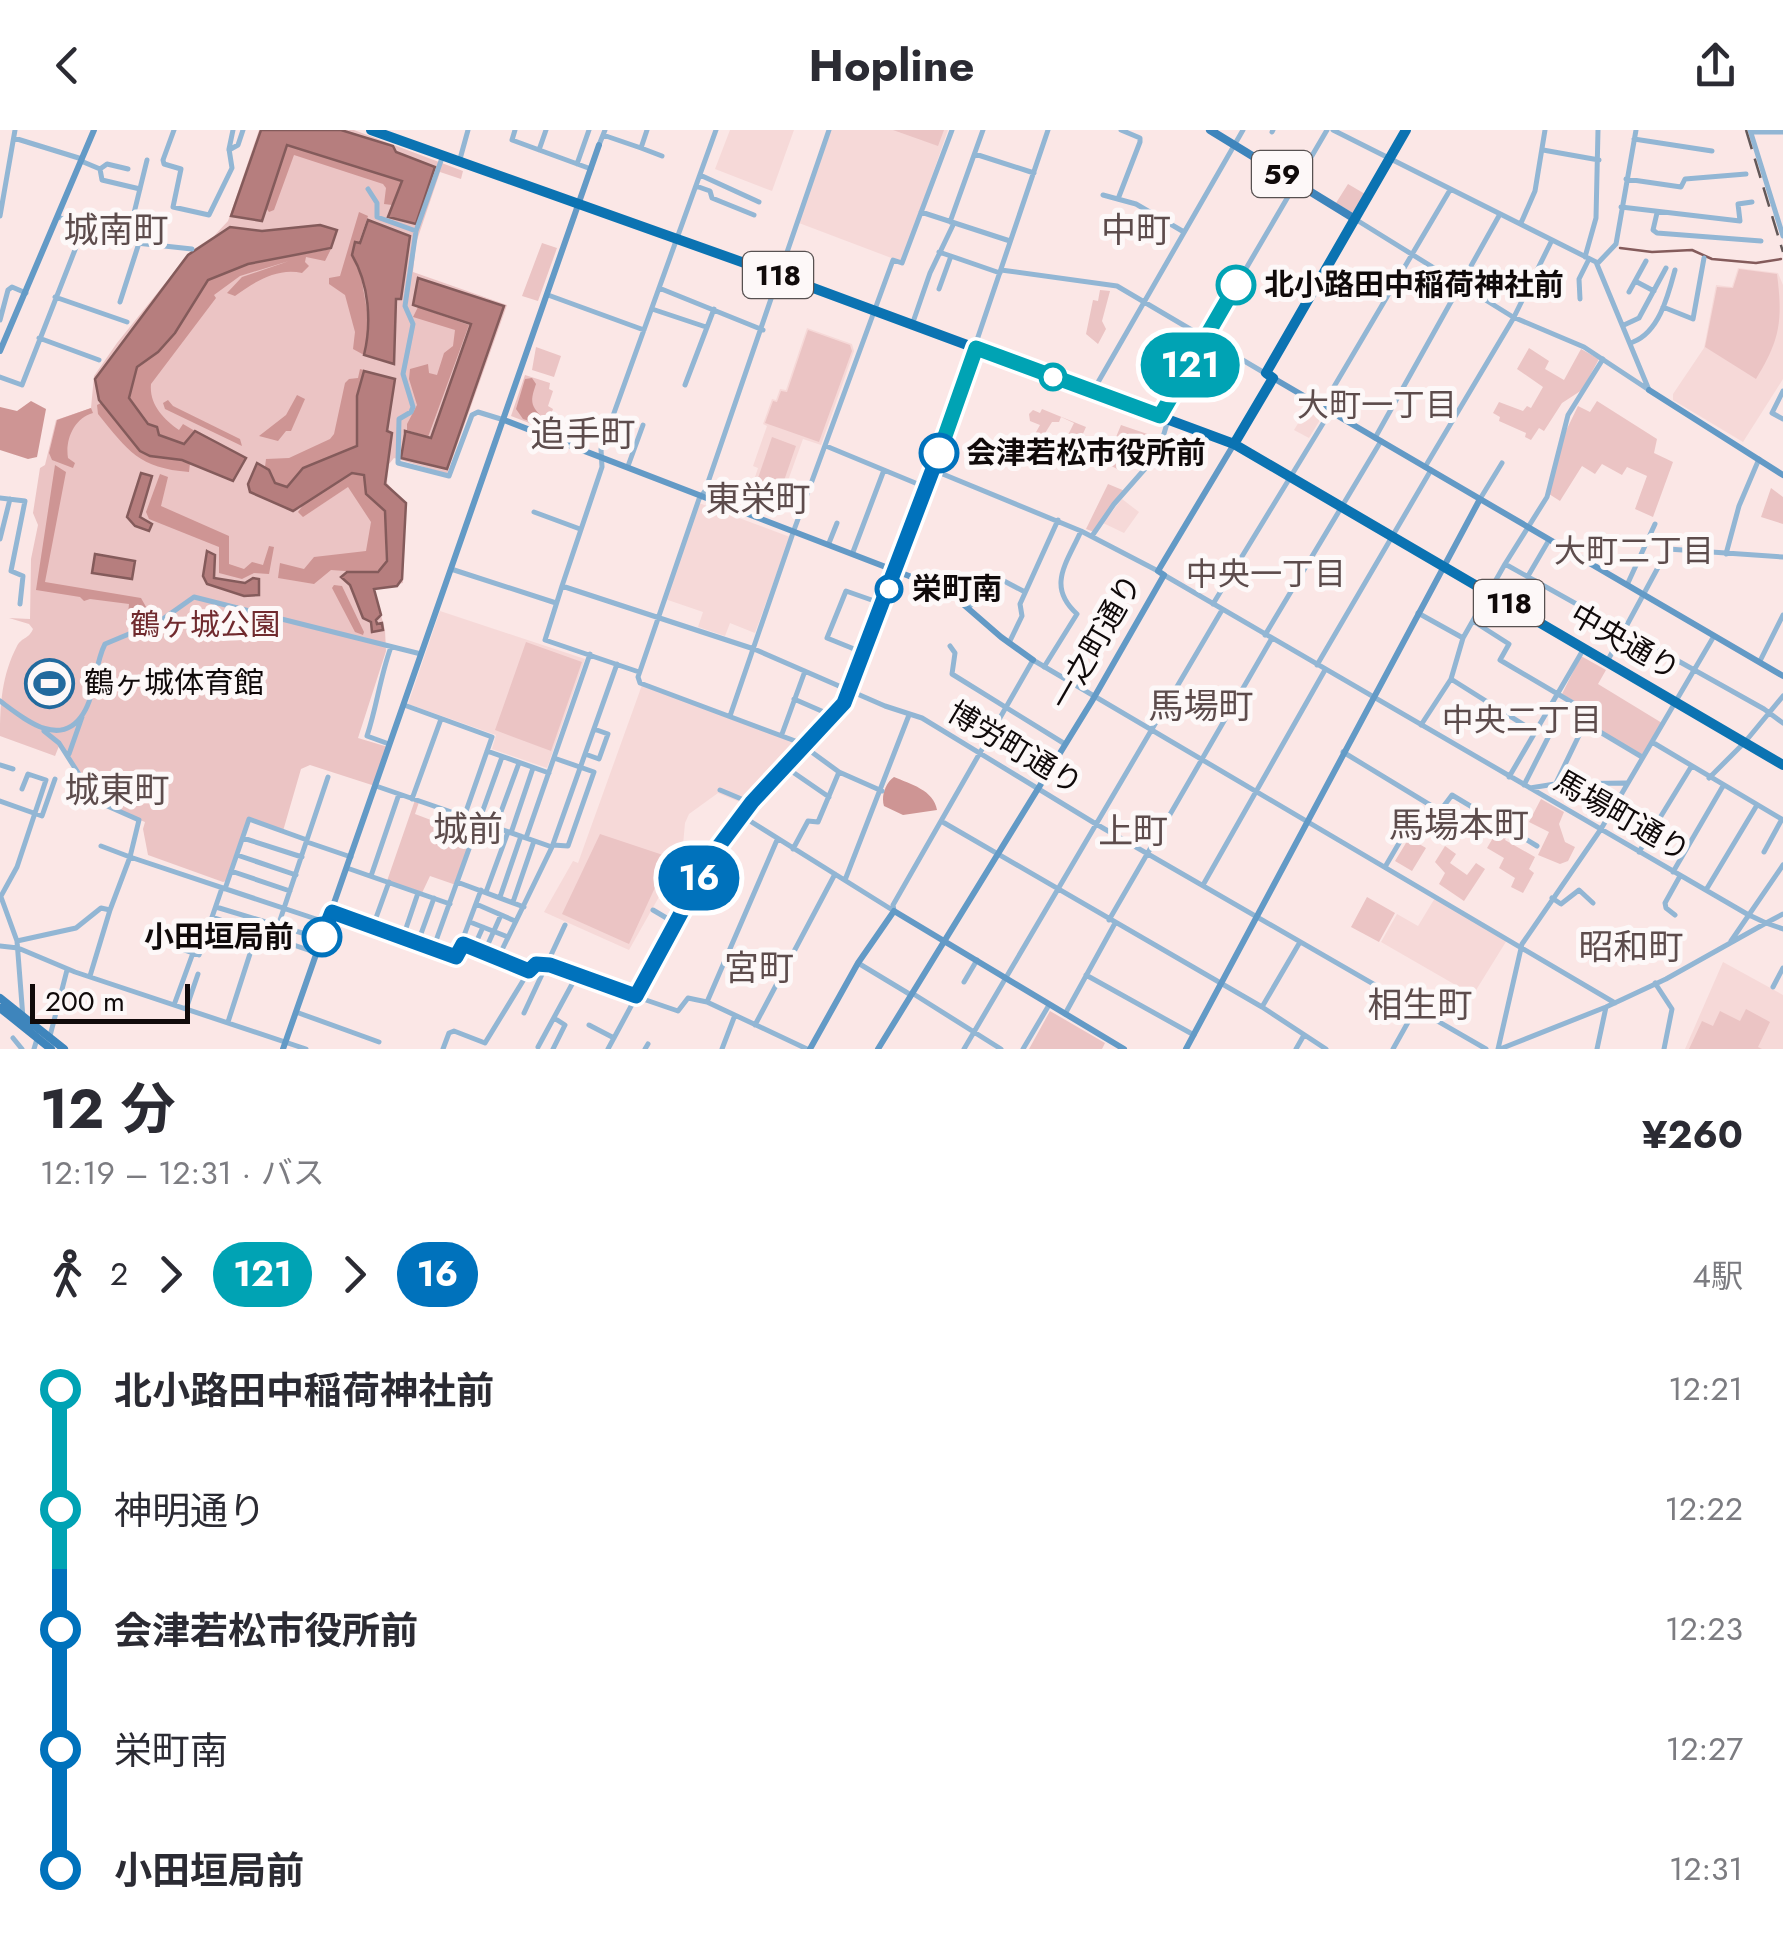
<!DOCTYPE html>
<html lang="ja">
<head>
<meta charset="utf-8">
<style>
  :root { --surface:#fff; --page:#f7f7f7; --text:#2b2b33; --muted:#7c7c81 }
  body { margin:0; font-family:Jost,"Noto Sans JP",sans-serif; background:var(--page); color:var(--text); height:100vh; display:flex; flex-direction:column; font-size:38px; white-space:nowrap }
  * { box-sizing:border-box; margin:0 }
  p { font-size:32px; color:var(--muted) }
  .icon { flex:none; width:55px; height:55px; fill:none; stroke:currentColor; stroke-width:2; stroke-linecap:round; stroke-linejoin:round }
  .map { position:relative; height:919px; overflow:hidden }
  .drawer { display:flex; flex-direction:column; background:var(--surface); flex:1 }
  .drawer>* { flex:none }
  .badge { padding:0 20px; border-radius:32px; font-size:35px; line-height:65px }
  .scale { position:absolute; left:30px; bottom:25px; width:160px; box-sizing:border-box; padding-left:10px; border:5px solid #100a0a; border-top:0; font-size:28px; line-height:35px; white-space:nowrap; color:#100a0a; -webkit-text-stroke:8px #fdf8f8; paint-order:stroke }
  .map>.badge { position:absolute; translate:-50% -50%; box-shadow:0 0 0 5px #fff }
  .legs { display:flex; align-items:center; gap:15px; height:110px; padding:0 40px; font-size:32px }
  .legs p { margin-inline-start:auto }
  .headline { display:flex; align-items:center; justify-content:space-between; height:170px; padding:0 40px }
  h1 { font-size:55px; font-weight:700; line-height:75px }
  ul { padding:0 40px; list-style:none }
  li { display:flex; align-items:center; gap:35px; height:120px; font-size:38px }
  li i { display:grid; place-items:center; width:15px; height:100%; margin:0 12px; background:currentColor }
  li i::after { content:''; width:25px; height:25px; margin:-12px; border:8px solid; border-radius:50%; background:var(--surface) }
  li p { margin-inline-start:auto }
  li:first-child i { background:linear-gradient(#0000 50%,currentColor 0) }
  li:last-child i { background:linear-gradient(currentColor 50%,#0000 0) }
  header { display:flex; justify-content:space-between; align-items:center; height:130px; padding:0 40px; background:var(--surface); font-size:45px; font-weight:700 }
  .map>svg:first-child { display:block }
  .built { fill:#f6d9d8 }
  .green { fill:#ebc4c4 }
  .forest { fill:#ce9594 }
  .water { fill:#b67e7e; stroke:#845b5b; stroke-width:2.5 }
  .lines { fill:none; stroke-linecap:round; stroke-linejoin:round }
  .stream { stroke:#845b5b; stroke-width:2.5 }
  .street { stroke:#92b6d4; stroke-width:5 }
  .secondary { stroke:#639ac6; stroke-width:6 }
  .primary { stroke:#3e85bc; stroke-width:8 }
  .highway { stroke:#0b73b2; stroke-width:10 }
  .rail { stroke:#635858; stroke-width:2.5; stroke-dasharray:20 10; stroke-linecap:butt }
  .line-1-casing { stroke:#fff; stroke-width:22 }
  .line-2-casing { stroke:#fff; stroke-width:22 }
  .line-1 { stroke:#00a3b4; stroke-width:15 }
  .line-2 { stroke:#0072bc; stroke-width:15 }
  .stop-1-dot { fill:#fff; stroke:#00a3b4; stroke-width:5 }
  .stop-2-dot { fill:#fff; stroke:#0072bc; stroke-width:5 }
  .labels { text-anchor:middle; stroke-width:10; stroke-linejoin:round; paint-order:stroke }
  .shield { fill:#fdf8f8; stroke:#575151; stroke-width:2.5 }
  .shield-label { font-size:28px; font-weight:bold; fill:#100a0a }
  .stop-label { font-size:30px; font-weight:bold; fill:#100a0a; stroke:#fdf8f8; text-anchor:start }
  .park-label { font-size:30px; fill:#702a2e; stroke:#fdf8f8 }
  .street-label { font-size:30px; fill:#100a0a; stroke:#fdf8f8 }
  .poi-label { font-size:30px; fill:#100a0a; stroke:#fdf8f8; text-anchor:start }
  .neighbourhood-label { font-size:32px; fill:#5d4c4c; stroke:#fdf8f8 }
  .quarter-label { font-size:35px; fill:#5d4c4c; stroke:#fdf8f8 }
</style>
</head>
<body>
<header><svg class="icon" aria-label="back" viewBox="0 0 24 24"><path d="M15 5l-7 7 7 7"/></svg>Hopline<svg class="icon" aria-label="share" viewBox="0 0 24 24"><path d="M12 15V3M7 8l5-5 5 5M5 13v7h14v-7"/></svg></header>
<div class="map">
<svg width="1783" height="919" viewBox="0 0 1783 919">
  <rect width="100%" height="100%" fill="#fbe7e6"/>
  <path class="built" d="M730 0H794L772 61 715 39Z
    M831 0H948L902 132 799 93Z
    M1738 138 1778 143 1783 155V249L1743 312 1673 270V264L1704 218 1716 155 1732 157Z
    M807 198 852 214 854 221 821 315 803 309 781 370 751 359 758 338 753 336 767 296 763 294 772 269 776 270 780 259 786 260Z
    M1310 274 1323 285 1309 308 1294 300Z
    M1122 369 1139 382 1124 403 1103 393Z
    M699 373 790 407 755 503 730 493 725 506 698 497 703 482 665 469Z
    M440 481 585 529 547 638 492 619 496 605 408 574Z
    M642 555 802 614 747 675 718 663 689 684 685 693 682 726 629 820 544 782 573 731 578 733Z
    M1435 768 1507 810 1473 865 1381 812 1397 784 1418 796Z
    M1723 832 1783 865V919H1685Z"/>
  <path class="green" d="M259 0H354L463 41 461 49 440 42 416 113 413 142 507 175 447 344 394 328 389 334 387 353 406 374 403 453 374 459 385 500 386 521 358 608 388 617 375 656 310 635 301 639 283 701 248 689 226 751 223 752 148 725 143 699 145 692 96 672 59 616 55 626 0 606C0 573 2 545 17 516 23 506 28 510 33 499L29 494 9 488 30 489 31 429 38 395 33 383 40 338 45 335 56 290 91 278 94 246 117 213 191 121 214 106 228 91Z
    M893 0H944L938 16Z
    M1348 54 1365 64 1353 83 1336 73Z
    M542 113 557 118 538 171 522 166Z
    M1739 139 1777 144C1783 191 1780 210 1756 249L1705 217 1717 157 1733 158Z
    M1100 160 1110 161 1102 191 1106 199 1098 214 1086 204 1093 170 1098 171Z
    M808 200 850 215 852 221 819 312 765 293 773 271 777 272 781 261 787 262Z
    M536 217 561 226 554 247 532 240Z
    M1529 218 1549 231 1545 239 1564 250 1581 219 1599 229 1582 260 1562 273 1544 301 1539 298 1531 310 1525 307 1526 303 1499 291 1500 287 1493 283 1499 272 1523 281 1527 276 1531 278 1543 257 1517 239Z
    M525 245 550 253 549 259 553 261 548 276 553 279 545 299 511 286Z
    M1597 271 1657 309 1654 323 1673 332 1653 387 1635 379 1647 346 1627 337 1622 345 1602 334 1595 344 1582 336 1560 371 1549 364 1564 305 1578 276 1590 282Z
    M1042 279 1086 297 1069 335 1056 329 1074 293 1061 287 1059 292H1052L1042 308 1035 304 1040 295 1030 291 1029 284 1033 280 1040 283Z
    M1121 295 1162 309 1149 335 1135 326 1131 332 1125 330 1119 340 1100 330 1107 310 1114 312Z
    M772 307 796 316 779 365 755 357Z
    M1108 354 1125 361 1094 402 1086 399Z
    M1771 358 1783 367V394L1761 387Z
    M526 512 582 532 551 621 495 600Z
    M1581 526 1606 540 1598 554 1662 593 1642 625 1587 593 1592 582 1562 564Z
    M1541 669 1564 682 1559 694 1565 712 1575 717 1568 731 1560 734 1538 725 1549 702 1529 692Z
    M415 670 419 672 415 684 444 695 449 696 454 684 476 692 456 755 430 746 422 763 387 751Z
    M1500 696 1509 701 1505 710 1535 727 1529 739 1534 743 1523 763 1511 757 1515 748 1499 738 1504 728 1487 718Z
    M600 704 669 727 629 814 562 784Z
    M1409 708 1426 718 1412 741 1395 731Z
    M1445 716 1456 724 1450 733 1467 745 1476 733 1485 739 1464 771 1439 754 1445 743 1435 732Z
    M1367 767 1395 783 1379 812 1351 797Z
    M1746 879 1770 892 1758 917 1762 919H1689L1702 891 1713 896 1720 881 1740 891Z
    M1050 881 1105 913 1102 919H1029Z"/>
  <path class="forest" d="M287 15 403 52 392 75 384 74 386 58 383 54 294 25 274 80 269 82 266 78Z
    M359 82 368 86 353 129 359 136 369 191 364 225 353 219 355 202 345 165 329 154V148L340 146Z
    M331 119 325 131 306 127 305 132 309 136 302 143C278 137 254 152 235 166L227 163 242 147 289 131 240 146 214 165 216 168 151 254C149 274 163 289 179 300L183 294 195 301 184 314 159 304 157 297 148 294 129 268 137 237 158 223 175 203 208 150 248 134Z
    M418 177 469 195 428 307 407 300V294L417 275 409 249 410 239 428 234 429 243 437 245 444 223 453 216 455 200 413 187Z
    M360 239 364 240 357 266V316L303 338 288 357 275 353 265 337 266 329 289 328 330 309 334 304 345 253 349 249 358 248Z
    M532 248 536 254C530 272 530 275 544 289L539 294 523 289 516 279 525 249Z
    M297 265 305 269 291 301H286L278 311 259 306 286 285Z
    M168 270 173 276 240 309 242 316 165 279 163 273Z
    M31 271 46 279 37 327 28 329 0 320V277L17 281Z
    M101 273 140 321 190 333 189 342C139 338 128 321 98 284L97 275Z
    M91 278 93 283C74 288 65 310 68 328L75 333 73 338 52 330 49 323 57 290Z
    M55 335 66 342 45 452 141 468 150 484 148 489 127 495 129 474 90 469 84 471 80 467 36 460Z
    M352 343 363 344 366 364 385 381 386 436 373 443 331 440 314 454 278 448 280 433 304 439 314 427 366 421 371 392 348 357 303 387 298 382 306 371Z
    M160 344 168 347 161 376 229 406V434L244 439 252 432 263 435 269 416 274 417 269 444 254 443 242 449 219 443V417L149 389 146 382Z
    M334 455 342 456 364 502 363 505 355 502 332 458Z
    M894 647C910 654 934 660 937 680L903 685 884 676C881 667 885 653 894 647Z"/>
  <path class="water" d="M261 0H341L393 16 396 22 435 37 416 94 388 87 402 51 287 15 262 91 231 86Z
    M368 90 410 106 401 169H396L394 234 364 225C372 192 369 154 352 125L355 112 360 113Z
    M320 95 337 100 331 118 248 134 208 150 175 203 158 222 137 237 129 268 148 294 157 297 159 305 184 314 195 301 246 328 233 351 182 330 150 326 140 321 99 270 95 249 188 125 230 97 262 101Z
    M418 148 504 176 447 339 401 328 405 304V301L431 308 471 194 413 175Z
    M364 241 395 249 387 301 392 303 385 354 406 373 402 449 397 456 374 459 381 485 376 490 377 494 382 493 383 500 372 502 371 492 363 488 350 455 341 447 347 442H378L387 431 385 381 366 364 364 345 352 343 293 381 250 362 248 354 257 333 269 340 275 353 287 357 303 338 357 316V266Z
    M141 343 152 346 140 387 152 394 149 401 135 396 127 387Z
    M207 421 215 425 214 448 245 453 253 448 259 449V465L244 466 207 454 203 446Z
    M95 424 135 431 132 449 92 443Z"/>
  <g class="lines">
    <path class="stream" d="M1620 118 1652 122 1692 120 1712 129 1756 133 1781 129"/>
    <path class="street" d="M174 0 163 30 164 34 181 39 173 77 209 85 232 38 229 19 233 0
      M515 0 512 10 591 39
      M716 0 601 319 602 337 562 456 754 519 885 576 922 588 1096 694 1486 919
      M829 0 705 361 699 369 638 547 640 553 798 612 839 642 882 661
      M1333 0 1596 132 1649 260
      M1750 0 1783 106
      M1272 2 1273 0
      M1751 2H1783
      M603 5 641 18 647 0
      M14 8 82 29
      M1634 9 1712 21
      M599 15 605 0
      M641 18 662 26
      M229 20 238 15 243 0
      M539 20 546 0
      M1543 20 1599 30
      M975 24 1034 43
      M442 28 416 101 405 176 413 194 403 244 413 277 411 282 399 289 398 333 449 346 472 285 478 282 504 290
      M460 29 468 0
      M81 31 100 39 102 50 140 59
      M577 34 589 0
      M100 39 107 34 128 39
      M700 45 759 72
      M1626 49 1681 57 1685 49 1746 44
      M696 56 710 61 712 68 754 85
      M368 59 377 73V87L416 101
      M1103 65 1136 74 1184 102
      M1118 69 1140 12V8L1121 0
      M1621 77 1740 91 1738 74 1752 72
      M921 82 1010 111
      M134 83 147 30
      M1657 83 1653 100 1657 103 1761 111
      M0 86 15 0
      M1355 89 1513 187 1584 217 1649 260
      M950 92 983 0
      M1521 93 1535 61 1545 0
      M81 107 192 119
      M939 122 1000 143
      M1585 127 1596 88 1598 0
      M1597 134 1616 114 1636 0
      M1001 140 1117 156 1263 242
      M1635 151 1654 161
      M659 158 763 200
      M939 159 951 126
      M1629 162 1646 131
      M548 165 644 200
      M55 167 127 192
      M1580 169 1579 149 1589 129
      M120 172 139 113
      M1663 177 1693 189 1704 128
      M652 179 706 197
      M0 190 8 160 12 157 26 163
      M912 195 930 143 954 93
      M1624 195 1639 188 1666 138
      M39 208 99 230
      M1633 212C1659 202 1668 166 1675 140
      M0 247 22 255 80 107 82 99 78 94 58 87
      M685 255 714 179
      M1093 261 1243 0
      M1783 261 1772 283 1783 289
      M1322 277 1450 60
      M1161 284 1327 0
      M1375 308 1500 84
      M826 316 925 357
      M628 336 643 295
      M1425 337 1513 189 1552 110
      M933 340 1081 401 1158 441
      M0 368 25 371 11 441 23 446 20 474
      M1480 369 1502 333
      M534 382 580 399
      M1092 406 1114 374 1158 324 1168 290
      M0 409 10 369
      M829 413 837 393
      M853 422 884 340
      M1726 424 1739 376 1759 329
      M1505 434 1547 367 1568 285 1603 229
      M451 439 556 473
      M1164 445 1747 784 1766 793 1783 784
      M1528 446 1549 410
      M1627 455 1655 394
      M562 456 545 510 639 542
      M1213 474 1330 282
      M969 477 995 451H1004L1025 462
      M1418 483 1463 508
      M1473 491 1509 514 1500 530 1590 583 1585 593 1642 627
      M1265 505 1381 311
      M1009 513 1022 486 1020 474 1058 390
      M950 516 955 523 952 544 1065 614
      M864 523 827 508 846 461 883 474
      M1608 530 1668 419 1783 427
      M1760 531 1783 485
      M1317 535 1431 340
      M1044 537 1077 484C1046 456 1067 433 1081 401
      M1451 549 1535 602
      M794 569 833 586
      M0 571C23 588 60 620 83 584 96 564 94 535 105 514L160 491 194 467 421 524
      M404 575 492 607 464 687
      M730 586 794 400 893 130 902 133 952 0
      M1421 595 1451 549 1463 508 1505 434 1764 579 1783 593
      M44 601 59 613 96 671 139 690 130 727 101 716
      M782 604 805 541
      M1652 612 1783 690
      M389 614 367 606C377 576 380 547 391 517
      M487 621 549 643
      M1343 622 1440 681 1452 665 1537 716
      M69 624 82 587
      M585 624 599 629 608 604 594 599
      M0 635 13 639
      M784 636 829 667
      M1509 647 1583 520
      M1709 648 1745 612 1783 566
      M1556 653 1585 593
      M1524 655 1556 592
      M376 656 552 717
      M1530 658 1555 654 1626 653
      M720 660 751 673
      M412 669 441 589
      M0 671 42 686 55 649
      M742 686 894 781 893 775 1033 530 1615 873
      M941 691 1262 877 1326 919
      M495 698 519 633
      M511 703 533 638
      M243 708 302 727
      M526 708 590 524
      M307 712 351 727
      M553 715 568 716 594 642 554 628
      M793 719 808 691 818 692 839 642
      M1639 722 1691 637
      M1764 722 1782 689
      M237 725 296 745
      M1385 737 1402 708
      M347 738 450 774
      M231 741 290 761
      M1673 742 1723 656
      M371 746 399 664
      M845 750 909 585
      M457 752 524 777
      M1203 755 1325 540
      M225 759 249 689 307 710
      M1706 760 1757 675
      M486 762 508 702
      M1 766 17 737 46 650 28 644 22 659
      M1 767 17 811 23 888
      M500 767 521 706
      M1552 768 1561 774 1579 760 1593 773
      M513 772 534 711
      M476 774 515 791
      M216 777 322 809
      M653 780 675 793
      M332 782 456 827 481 760
      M1675 785 1666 778 1665 773 1680 746
      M212 787 317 823
      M1109 790 1272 508
      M470 792 508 807
      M373 796 389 752
      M403 807 418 763
      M274 808 328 647
      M17 811 76 798 101 778 110 780
      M1731 811 1783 735
      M418 812 434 768
      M463 814 529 841
      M0 816 18 818 75 842 306 919
      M474 817 483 797
      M181 819 199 825 222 758
      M433 819 502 627
      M484 823 501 785
      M498 828 552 717 617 534
      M858 833 911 865
      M1086 845 1194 905
      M90 846 110 780 130 727 328 793
      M964 852 977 830
      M1655 853 1672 879 1664 919
      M1773 857 1783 838
      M912 863 1001 919
      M707 872 777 710
      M174 875 193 823
      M1262 877 1300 812
      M186 879 198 844
      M296 882 379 912
      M524 883 565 795
      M1065 884 1114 795
      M228 892 257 802
      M589 895 614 908
      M755 895 835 744
      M50 906 67 840
      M13 908 22 919
      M538 917 577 845
      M34 919 37 909
      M443 919 449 903 454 901 485 913 529 841 541 834 678 881 688 868 707 872 807 919
      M553 919 565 895 554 888
      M608 919 713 724 752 671 840 578 850 560 933 340 1048 0
      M645 919 648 914
      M722 919 735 885
      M964 919 1222 480
      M1023 919 1049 875
      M1296 919 1304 905
      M1393 919 1416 878
      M1498 919 1522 814 1601 699 1714 506
      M1500 919 1606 877 1666 849 1766 793 1783 799
      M1597 919 1606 877"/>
    <path class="secondary" d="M0 221 94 0
      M1273 248 1783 546
      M1649 260 1783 345
      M504 290 948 461 1001 507 1033 530
      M283 919 599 15
      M810 919 858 833 894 781 1124 919
      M878 919 1092 571 1164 445 1158 441 1234 314
      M1186 919 1480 369"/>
    <path class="primary" d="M1210 0 1355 89
      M0 868 64 919
      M0 878 51 919"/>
    <path class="highway" d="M371 0 781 146 1234 314 1783 635
      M1234 314 1273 248 1266 243 1406 0"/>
    <path class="rail" d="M1746 0 1783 122"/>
  </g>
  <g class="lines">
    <defs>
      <path id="line-1" d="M939 323 976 218 1160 286 1236 155"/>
      <path id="line-2" d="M322 807 332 782 456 827 463 814 529 841 536 834 550 835 636 866 713 724 752 672 844 573 939 323"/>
    </defs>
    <use href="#line-1" class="line-1-casing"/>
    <use href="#line-2" class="line-2-casing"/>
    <use href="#line-1" class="line-1"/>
    <use href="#line-2" class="line-2"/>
  </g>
  <defs>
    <symbol id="stadium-ring" viewBox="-11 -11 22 22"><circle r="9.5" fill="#fdf8f8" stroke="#226a9e" stroke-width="1.5"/><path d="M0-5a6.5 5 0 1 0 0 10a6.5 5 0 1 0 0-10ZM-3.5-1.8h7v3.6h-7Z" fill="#226a9e"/></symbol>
  </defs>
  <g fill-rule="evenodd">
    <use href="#stadium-ring" x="22" y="526" width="55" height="55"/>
  </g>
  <g class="stop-1-dot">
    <circle cx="1236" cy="155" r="18"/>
    <circle cx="1053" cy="247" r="12"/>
  </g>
  <g class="stop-2-dot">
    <circle cx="939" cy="323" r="18"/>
    <circle cx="889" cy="459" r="12"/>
    <circle cx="322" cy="807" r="18"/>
  </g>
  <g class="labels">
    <g class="shield">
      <rect x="1252" y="21" width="60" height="46" rx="8"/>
      <rect x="743" y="122" width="70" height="46" rx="8"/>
      <rect x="1474" y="450" width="70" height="46" rx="8"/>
    </g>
    <g class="shield-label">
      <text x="1282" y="54">59</text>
      <text x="778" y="155">118</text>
      <text x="1509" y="483">118</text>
    </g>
    <g class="stop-label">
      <text x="1264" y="165">北小路田中稲荷神社前</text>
      <text x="966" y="333">会津若松市役所前</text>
      <text x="912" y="469">栄町南</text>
      <text x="294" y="817" text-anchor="end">小田垣局前</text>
    </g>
    <g class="park-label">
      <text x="205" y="505">鶴ヶ城公園</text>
    </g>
    <g class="street-label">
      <text transform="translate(1096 512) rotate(-60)" y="10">一之町通り</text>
      <text transform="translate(1625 512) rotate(30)" y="10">中央通り</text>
      <text transform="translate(1015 618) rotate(31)" y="10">博労町通り</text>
      <text transform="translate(1622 686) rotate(30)" y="10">馬場町通り</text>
    </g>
    <g class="poi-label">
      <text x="84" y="563">鶴ヶ城体育館</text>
    </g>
    <g class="neighbourhood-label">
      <text x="1377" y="286">大町一丁目</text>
      <text x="1634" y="432">大町二丁目</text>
      <text x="1266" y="455">中央一丁目</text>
      <text x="1522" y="601">中央二丁目</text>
    </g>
    <g class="quarter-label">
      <text x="116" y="112">城南町</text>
      <text x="1136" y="112">中町</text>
      <text x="583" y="316">追手町</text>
      <text x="758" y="381">東栄町</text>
      <text x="1201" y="588">馬場町</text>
      <text x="117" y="672">城東町</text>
      <text x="1459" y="707">馬場本町</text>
      <text x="468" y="711">城前</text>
      <text x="1133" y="713">上町</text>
      <text x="1631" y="829">昭和町</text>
      <text x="759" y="850">宮町</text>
      <text x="1420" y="887">相生町</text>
    </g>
  </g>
</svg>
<div class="scale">200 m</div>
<b class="badge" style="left:1190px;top:235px;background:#00a3b4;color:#fff">121</b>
<b class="badge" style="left:699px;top:748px;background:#0072bc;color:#fff">16</b>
</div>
<section class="drawer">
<div class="headline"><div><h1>12 分</h1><p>12:19 – 12:31 · バス</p></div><b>¥260</b></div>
<div class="legs"><svg class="icon" aria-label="walk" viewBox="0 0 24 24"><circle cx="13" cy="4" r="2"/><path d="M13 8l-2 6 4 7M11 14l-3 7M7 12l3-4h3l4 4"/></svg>2<svg class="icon" aria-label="forward" viewBox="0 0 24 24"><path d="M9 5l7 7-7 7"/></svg><b class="badge" style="background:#00a3b4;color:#fff">121</b><svg class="icon" aria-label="forward" viewBox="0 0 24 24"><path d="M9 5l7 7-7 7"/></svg><b class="badge" style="background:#0072bc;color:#fff">16</b><p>4駅</p></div>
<ul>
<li><i style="color:#00a3b4"></i><b>北小路田中稲荷神社前</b><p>12:21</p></li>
<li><i style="color:#00a3b4"></i><span>神明通り</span><p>12:22</p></li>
<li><i style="color:#0072bc"></i><b>会津若松市役所前</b><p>12:23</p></li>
<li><i style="color:#0072bc"></i><span>栄町南</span><p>12:27</p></li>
<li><i style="color:#0072bc"></i><b>小田垣局前</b><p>12:31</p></li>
</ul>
</section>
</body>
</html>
